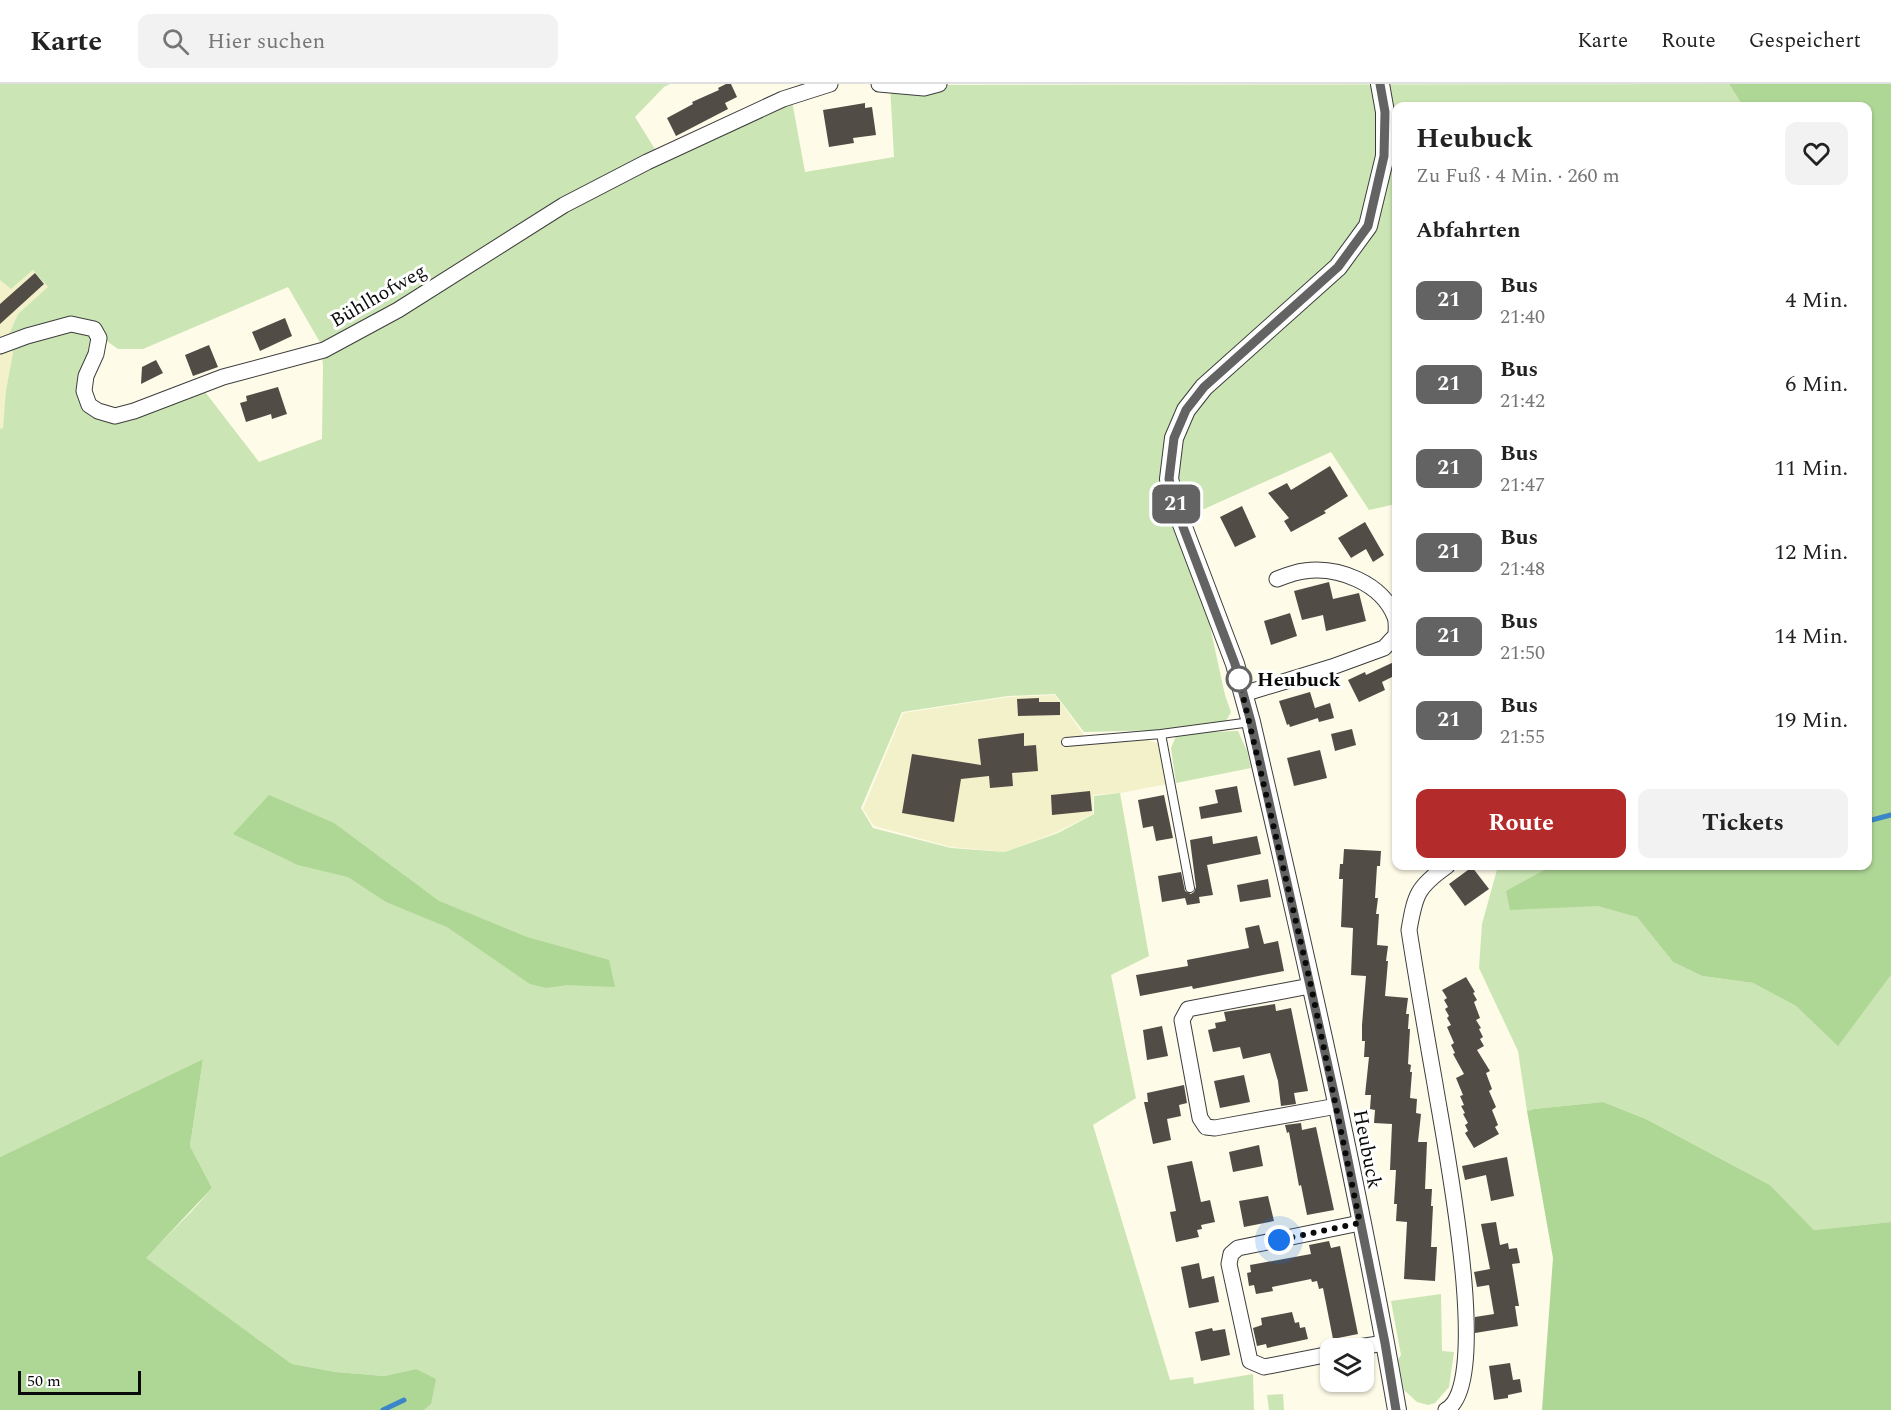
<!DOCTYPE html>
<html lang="de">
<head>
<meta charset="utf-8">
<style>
  :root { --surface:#fff; --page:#f2f2f2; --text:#222; --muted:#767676; --line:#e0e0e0; --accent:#b32b2a }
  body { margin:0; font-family:Spectral,serif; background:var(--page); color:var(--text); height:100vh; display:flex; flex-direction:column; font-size:22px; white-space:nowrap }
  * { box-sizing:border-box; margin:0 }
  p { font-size:20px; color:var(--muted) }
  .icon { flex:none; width:33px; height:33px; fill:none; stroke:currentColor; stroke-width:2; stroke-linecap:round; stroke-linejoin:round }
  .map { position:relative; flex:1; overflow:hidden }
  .panel { position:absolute; left:1392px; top:18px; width:480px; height:768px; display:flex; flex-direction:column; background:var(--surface); border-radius:12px; box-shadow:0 2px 4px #0004 }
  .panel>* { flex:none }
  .badge { padding:0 12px; border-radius:9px; font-size:21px; line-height:39px }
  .tools { position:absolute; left:1320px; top:1254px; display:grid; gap:12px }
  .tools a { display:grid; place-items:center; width:54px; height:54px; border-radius:12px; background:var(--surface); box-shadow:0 2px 4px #0004; font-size:30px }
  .scale { position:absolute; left:18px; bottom:15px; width:123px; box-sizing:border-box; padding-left:6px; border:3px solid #0a0a0a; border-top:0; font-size:16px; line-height:21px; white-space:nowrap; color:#0a0a0a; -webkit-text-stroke:4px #fff; paint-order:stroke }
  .you { position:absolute; width:30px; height:30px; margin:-15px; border:4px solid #fff; border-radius:50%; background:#1a73e8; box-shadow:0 0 0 9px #1a73e833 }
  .map>.badge { position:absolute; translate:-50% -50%; box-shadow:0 0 0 3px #fff }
  h2 { padding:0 24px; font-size:22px; line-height:54px }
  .round { display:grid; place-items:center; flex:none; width:63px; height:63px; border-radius:12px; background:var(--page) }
  .summary { display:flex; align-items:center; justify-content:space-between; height:102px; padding:0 24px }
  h1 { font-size:28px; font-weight:700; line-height:45px }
  .cta { display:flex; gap:12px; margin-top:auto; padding:12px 24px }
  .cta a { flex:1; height:69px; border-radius:12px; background:var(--accent); color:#fff; font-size:24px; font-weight:700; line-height:69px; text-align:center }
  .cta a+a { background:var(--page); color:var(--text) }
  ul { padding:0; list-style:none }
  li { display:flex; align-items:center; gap:18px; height:84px; padding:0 24px }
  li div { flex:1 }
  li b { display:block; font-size:22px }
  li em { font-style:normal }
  li .badge { min-width:66px; font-weight:700; text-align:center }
  header { display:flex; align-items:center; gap:36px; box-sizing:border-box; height:84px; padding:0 30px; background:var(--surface); border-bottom:2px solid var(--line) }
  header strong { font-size:28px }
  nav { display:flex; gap:33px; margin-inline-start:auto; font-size:21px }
  .search { width:420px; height:54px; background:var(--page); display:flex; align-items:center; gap:15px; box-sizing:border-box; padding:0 21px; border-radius:12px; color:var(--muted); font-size:22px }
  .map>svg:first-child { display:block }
  .farmland { fill:#f2f1ca }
  .green { fill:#cbe6b4; fill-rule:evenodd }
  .forest { fill:#aed695 }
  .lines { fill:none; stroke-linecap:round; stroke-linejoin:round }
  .stream { stroke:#3a86c6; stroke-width:5 }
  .building { fill:#524c47 }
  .service-casing { stroke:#3d3d3d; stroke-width:10 }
  .minor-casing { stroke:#3d3d3d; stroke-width:17 }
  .tertiary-casing { stroke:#3d3d3d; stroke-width:20 }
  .service { stroke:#fff; stroke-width:8 }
  .minor { stroke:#fff; stroke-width:15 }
  .tertiary { stroke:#fff; stroke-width:18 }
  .line-casing { stroke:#fff; stroke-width:14 }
  .line { stroke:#646363; stroke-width:9 }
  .walk { stroke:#0a0a0a; stroke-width:6; stroke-dasharray:0 10.8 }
  .stop-dot { fill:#fff; stroke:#646363; stroke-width:3 }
  .labels { text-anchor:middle; stroke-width:6; stroke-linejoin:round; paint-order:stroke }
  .street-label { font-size:20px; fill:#0a0a0a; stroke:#fff }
  .stop-label { font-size:20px; font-weight:bold; fill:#0a0a0a; stroke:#fff; text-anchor:start }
</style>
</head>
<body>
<header>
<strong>Karte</strong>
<div class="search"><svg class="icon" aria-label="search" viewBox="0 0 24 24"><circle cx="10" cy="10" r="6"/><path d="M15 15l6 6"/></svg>Hier suchen</div>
<nav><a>Karte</a><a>Route</a><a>Gespeichert</a></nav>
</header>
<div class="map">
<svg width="1891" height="1326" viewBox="0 0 1891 1326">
  <rect width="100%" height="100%" fill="#fefbe8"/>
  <path class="farmland" d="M33 186 49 203 18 230 10 248 13 269 6 306 3 345H0V196L11 205Z
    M1055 611 1082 648 1088 660 1148 656 1159 660 1167 700 1120 709 1093 711V730L1057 748 1005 768 951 763 874 742 863 725 903 629 1008 613Z"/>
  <path class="green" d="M0 0H670L664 3 635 33 658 70 790 6 805 88 894 73 890 1 1729 0 1743 22H1396V420L1369 426 1331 368 1193 430 1171 438 1207 529 1225 611 1231 628 1226 637 1159 646 1084 648 1055 610 1008 612 902 628 861 724 873 744 951 764 1005 768 1058 749 1094 730V712L1120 709 1149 872 1111 891 1136 1014 1093 1041 1170 1296 1193 1293 1194 1300 1253 1290 1254 1326H424L431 1320 416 1285 384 1292 336 1288 292 1280 145 1174 191 1128 212 1104 190 1062 203 975 0 1073V345L3 344 6 306 13 269 10 248 18 230 48 203 33 186 11 205 0 196ZM288 203 321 260 323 282 322 355 259 378 202 304 112 326C108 325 102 325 98 322 78 311 98 271 104 255L118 265H143Z
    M1238 647 1247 667 1251 684 1176 699 1171 664 1176 652 1209 648Z
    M1498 782H1548V784L1510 825 1598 821 1637 833 1673 878 1702 892 1753 899 1796 922 1838 961 1891 891V1138L1814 1146 1770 1101 1646 1035 1603 1018 1534 1025 1527 1027 1518 967 1479 884 1482 840Z
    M1441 1210 1442 1267 1454 1268 1449 1303 1435 1319 1428 1321 1417 1318 1404 1306 1398 1276 1401 1271 1391 1217Z
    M1283 1310 1284 1326H1269L1267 1311Z"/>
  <path class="forest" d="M1729 0H1891V891L1838 962 1796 922 1753 899 1702 892 1673 878 1637 833 1598 822 1510 826 1506 807 1548 784V782H1868V22H1743Z
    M269 711 334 739 439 817 527 853 609 876 615 903 567 901 546 904 530 900 447 843 386 818 348 793 298 781 233 750Z
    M203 975 190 1062 212 1104 146 1174 292 1280 336 1288 384 1292 416 1285 436 1295 431 1320 424 1326H0V1073Z
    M1603 1018 1646 1035 1770 1101 1814 1146 1891 1138V1326H1542L1553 1174 1527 1027 1534 1025Z"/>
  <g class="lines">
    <path class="stream" d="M1868 737 1891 731
      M383 1326 404 1316"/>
  </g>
  <path class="building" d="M726 0H731L737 13 725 19 728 25 676 52 667 34 693 20 692 18 719 6 718 4Z
    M865 19V24L872 23 876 51 853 54 854 59 829 63 823 26Z
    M35 189 44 200 0 240V220Z
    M285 234 292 252 260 267 252 248Z
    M209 261 218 283 193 292 185 271Z
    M156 276 163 289 141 300 142 283Z
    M278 303 287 330 272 335 271 330 246 338 240 319 247 317 246 312Z
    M1330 382 1348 412 1324 427 1326 429 1291 448 1284 437 1289 434 1268 409 1287 399 1291 406Z
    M1242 422 1256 453 1235 463 1220 433Z
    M1365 438 1384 471 1373 478 1366 465 1351 474 1338 454Z
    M1329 498 1333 515 1359 509 1366 537 1326 547 1323 531 1302 536 1294 507Z
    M1290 529 1297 552 1271 561 1264 537Z
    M1396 577V591L1382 598 1385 606 1359 618 1348 596 1365 588 1366 591Z
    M1310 608 1318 634 1290 643 1289 640 1287 641 1279 617Z
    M1039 614V618H1060V631L1018 632 1017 615Z
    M1330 619 1334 634 1319 638 1315 624Z
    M1352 645 1356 661 1335 667 1331 650Z
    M1024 649V662L1036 661 1038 687 1012 689 1013 702 990 704 989 692 961 695 954 738 902 729 912 670 981 681 978 655Z
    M1320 666 1327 694 1294 702 1287 674Z
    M1237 702 1242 728 1201 735 1199 723 1218 719 1215 706Z
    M1090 707 1092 727 1052 731 1051 711Z
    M1164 711 1173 754 1156 757 1153 742 1143 744 1138 716Z
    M1212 752 1213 760 1257 752 1261 770 1207 781 1213 811 1199 813 1200 819 1187 821 1185 814 1162 818 1158 792 1181 788 1185 807 1191 810 1194 808 1196 803 1190 756Z
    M1344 765 1381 767 1380 782H1377L1375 814H1378L1376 830H1379L1377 861 1388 862 1386 877H1388L1385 912 1408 914 1406 930H1409L1408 945H1410L1408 980 1411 981 1410 988H1412L1410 1014 1417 1015 1416 1029 1421 1030 1418 1058H1427L1425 1105H1432L1431 1122H1433L1431 1163H1437L1435 1197 1404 1195 1407 1138 1396 1137 1397 1120H1394L1396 1086H1390L1392 1040 1374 1039 1375 1026 1370 1025 1371 1011H1365L1369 973H1364L1365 957H1362V941L1366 892 1351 891 1353 844 1341 843 1343 795H1339L1340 780H1343Z
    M1472 783 1489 805 1465 822 1449 800Z
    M1268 795 1271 813 1240 818 1237 801Z
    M1259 841 1264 860 1278 857 1284 887 1193 905 1192 902 1140 912 1136 891 1188 882 1187 876 1249 864 1245 844Z
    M1466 893 1475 908 1473 909 1477 916 1474 918 1480 934 1476 936 1481 944 1479 945 1483 953 1480 955 1484 962 1477 966 1490 987 1486 989 1492 1005 1489 1007 1496 1023 1492 1026 1498 1041 1495 1043 1499 1050 1474 1064 1465 1049 1468 1047 1465 1041 1468 1039 1463 1030 1465 1029 1461 1022 1464 1021 1460 1012 1463 1011 1456 994 1464 990 1453 970 1455 969 1451 961 1454 959 1447 943 1451 941 1447 934 1449 932 1445 925 1448 923 1444 916 1447 914 1442 906Z
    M1275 920 1276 927 1291 924 1308 1007 1294 1009 1296 1020 1281 1022 1278 997 1270 969 1243 975 1240 963 1213 968 1208 946 1216 944 1215 939 1226 937 1224 928Z
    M1162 942 1168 972 1147 976 1143 946Z
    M1244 991 1250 1018 1220 1024 1214 997Z
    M1184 1001 1187 1019 1179 1021 1181 1032 1167 1035 1171 1056 1153 1060 1144 1018H1148L1147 1009Z
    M1301 1039 1302 1046 1316 1043 1334 1126 1307 1131 1301 1101 1299 1102 1289 1048 1287 1049 1285 1041Z
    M1259 1061 1263 1082 1233 1088 1229 1068Z
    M1507 1073 1514 1112 1491 1117 1486 1091 1465 1096 1462 1082Z
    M1192 1077 1201 1118 1210 1116 1215 1138 1201 1141 1202 1145 1197 1146 1199 1153 1176 1158 1170 1128 1176 1127 1167 1082Z
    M1268 1112 1274 1137 1244 1143 1239 1117Z
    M1496 1138 1500 1161 1508 1159 1509 1165 1517 1164 1520 1179 1512 1180 1519 1222H1515L1518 1242 1475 1249V1233L1494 1230 1489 1201 1477 1203 1474 1188 1490 1185 1481 1140Z
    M1329 1157 1331 1164 1340 1162 1358 1250 1333 1255 1323 1204 1319 1205 1317 1197 1312 1198 1311 1195 1272 1203 1273 1207 1256 1210 1254 1201 1249 1202 1247 1189 1251 1188 1250 1181 1311 1170 1309 1161Z
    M1199 1179 1202 1195 1214 1192 1219 1218 1189 1224 1181 1183Z
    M1292 1228 1295 1239 1299 1238 1300 1244 1305 1243 1308 1255 1267 1264 1266 1260 1257 1262 1253 1244 1262 1241 1261 1234Z
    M1212 1244 1213 1247 1225 1245 1230 1271 1201 1277 1195 1248Z
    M1510 1279 1513 1296 1520 1295 1522 1308 1508 1311V1314L1494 1316 1489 1282Z"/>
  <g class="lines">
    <defs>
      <path id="service" d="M1161 650 1190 804
        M1066 658 1161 650 1251 638"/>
      <path id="minor" d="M879 0 924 4 939 0
        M0 262 27 252 71 240 94 245 99 254 96 270 86 292 84 307 89 321 98 327 115 332 134 327 223 293 324 266 398 226 564 121 647 78 783 15 830 0
        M1243 610 1332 583 1384 564 1396 551C1396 546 1397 538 1395 533 1382 499 1338 482 1304 487 1295 488 1285 492 1277 495
        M1310 902 1188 925 1182 936 1200 1034 1206 1043 1215 1044 1337 1022
        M1352 1264 1385 1259
        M1330 1270 1264 1283 1250 1277 1229 1180 1231 1170 1238 1164 1360 1139
        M1446 1326C1494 1300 1443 1051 1435 1000 1426 949 1417 898 1409 846 1415 811 1417 803 1447 782"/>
      <path id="tertiary" d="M1380 0 1385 28V72L1368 142 1338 183 1204 303 1186 326 1174 354 1169 395 1180 435 1235 580 1251 638C1304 866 1357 1095 1397 1326"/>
    </defs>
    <use href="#service" class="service-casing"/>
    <use href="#minor" class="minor-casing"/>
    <use href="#tertiary" class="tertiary-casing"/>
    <use href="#service" class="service"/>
    <use href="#minor" class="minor"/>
    <use href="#tertiary" class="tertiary"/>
  </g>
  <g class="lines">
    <defs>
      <path id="line" d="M1380 0 1385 28 1384 72 1368 142 1338 183 1204 303 1186 326 1174 354 1169 395 1180 435 1235 580 1251 638 1337 1022 1385 1259 1396 1326"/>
    </defs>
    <use href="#line" class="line-casing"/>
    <use href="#line" class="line"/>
    <path class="walk" d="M1239 595 1311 902 1360 1139 1279 1156"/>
  </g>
  <circle class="stop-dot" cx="1239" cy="595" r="12"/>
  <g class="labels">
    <g class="street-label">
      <text transform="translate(378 211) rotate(-30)" y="7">Bühlhofweg</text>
      <text transform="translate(1368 1065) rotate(79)" y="7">Heubuck</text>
    </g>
    <g class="stop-label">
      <text x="1257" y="602">Heubuck</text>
    </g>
  </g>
</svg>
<div class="tools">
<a><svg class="icon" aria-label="layers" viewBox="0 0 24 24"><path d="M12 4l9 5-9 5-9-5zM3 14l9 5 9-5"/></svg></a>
</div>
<div class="scale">50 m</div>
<div class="you" style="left:1279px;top:1156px"></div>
<b class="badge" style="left:1176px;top:420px;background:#646363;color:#fff">21</b>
<section class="panel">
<div class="summary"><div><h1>Heubuck</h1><p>Zu Fuß · 4 Min. · 260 m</p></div><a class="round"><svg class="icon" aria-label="heart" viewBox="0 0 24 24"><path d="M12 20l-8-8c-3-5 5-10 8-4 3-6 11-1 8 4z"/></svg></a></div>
<h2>Abfahrten</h2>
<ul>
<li><span class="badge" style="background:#646363;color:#fff">21</span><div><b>Bus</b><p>21:40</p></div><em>4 Min.</em></li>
<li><span class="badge" style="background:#646363;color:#fff">21</span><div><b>Bus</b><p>21:42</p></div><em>6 Min.</em></li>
<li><span class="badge" style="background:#646363;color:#fff">21</span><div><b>Bus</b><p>21:47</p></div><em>11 Min.</em></li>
<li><span class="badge" style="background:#646363;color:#fff">21</span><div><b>Bus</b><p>21:48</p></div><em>12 Min.</em></li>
<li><span class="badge" style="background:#646363;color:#fff">21</span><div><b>Bus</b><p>21:50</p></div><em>14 Min.</em></li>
<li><span class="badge" style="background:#646363;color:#fff">21</span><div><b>Bus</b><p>21:55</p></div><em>19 Min.</em></li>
</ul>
<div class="cta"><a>Route</a><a>Tickets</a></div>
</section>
</div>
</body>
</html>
